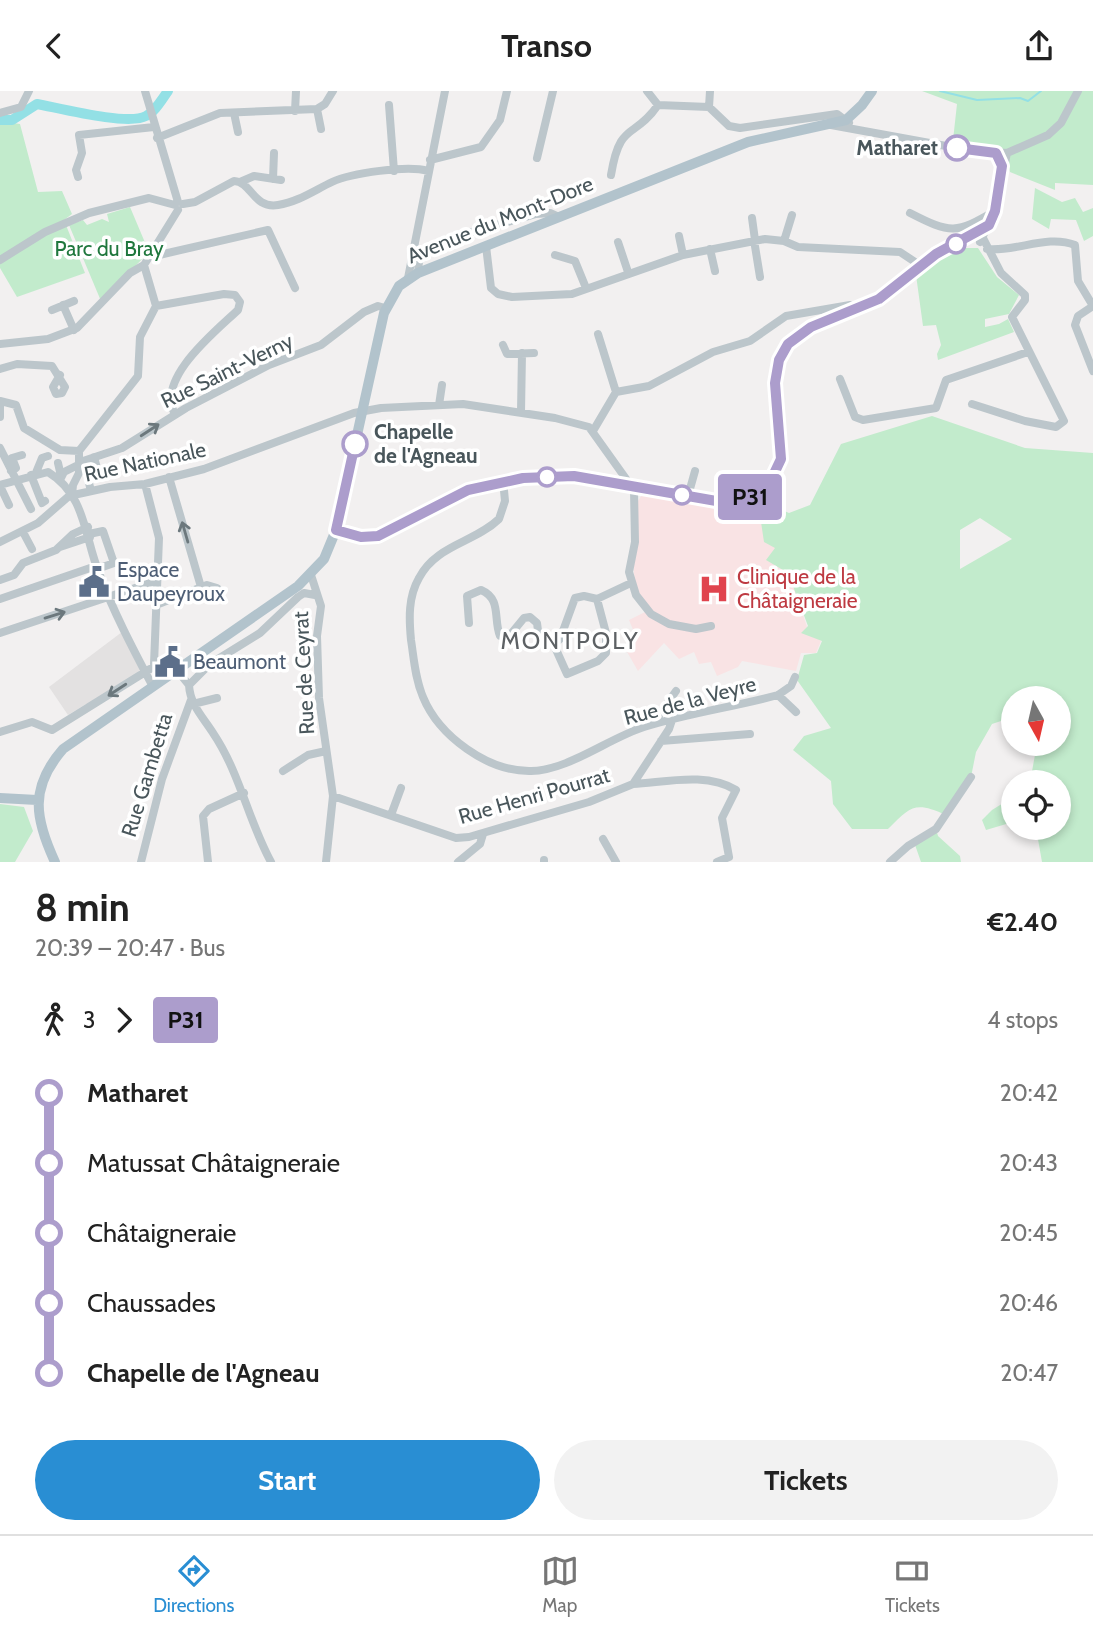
<!DOCTYPE html>
<html lang="en">
<head>
<meta charset="utf-8">
<style>
  :root { --surface:#fff; --page:#f2f2f2; --text:#222; --muted:#767676; --line:#e0e0e0; --accent:#298ed3 }
  body { margin:0; font-family:Cabin,sans-serif; background:var(--page); color:var(--text); height:100vh; display:flex; flex-direction:column; font-size:26px; white-space:nowrap }
  * { box-sizing:border-box; margin:0 }
  p { font-size:23px; color:var(--muted) }
  .icon { flex:none; width:38px; height:38px; fill:none; stroke:currentColor; stroke-width:2; stroke-linecap:round; stroke-linejoin:round }
  .map { position:relative; height:771px; overflow:hidden }
  .sheet { display:flex; flex-direction:column; background:var(--surface); flex:1 }
  .sheet>* { flex:none }
  .badge { padding:0 14px; border-radius:5px; font-size:24px; line-height:46px }
  .needle { width:46px; rotate:172deg }
  .buttons { position:absolute; left:1001px; top:595px; display:grid; gap:14px }
  .buttons a { display:grid; place-items:center; width:70px; height:70px; border-radius:50%; background:var(--surface); box-shadow:0 4px 10px #0003; font-size:35px }
  .map>.badge { position:absolute; translate:-50% -50%; box-shadow:0 0 0 4px #fff }
  .legs { display:flex; align-items:center; gap:10px; height:77px; padding:0 35px; font-size:23px }
  .legs p { margin-inline-start:auto }
  .overview { display:flex; align-items:center; justify-content:space-between; height:119px; padding:0 35px }
  h1 { font-size:38px; font-weight:700; line-height:52px }
  .cta { display:flex; gap:14px; margin-top:auto; padding:14px 35px }
  .cta a { flex:1; height:80px; border-radius:42px; background:var(--accent); color:#fff; font-size:28px; font-weight:700; line-height:80px; text-align:center }
  .cta a+a { background:var(--page); color:var(--text) }
  ul { padding:0 35px; list-style:none }
  li { display:flex; align-items:center; gap:24px; height:70px; font-size:26px }
  li i { display:grid; place-items:center; width:10px; height:100%; margin:0 9px; background:currentColor }
  li i::after { content:''; width:18px; height:18px; margin:-9px; border:5px solid; border-radius:50%; background:var(--surface) }
  li p { margin-inline-start:auto }
  li:first-child i { background:linear-gradient(#0000 50%,currentColor 0) }
  li:last-child i { background:linear-gradient(currentColor 50%,#0000 0) }
  header { display:flex; justify-content:space-between; align-items:center; height:91px; padding:0 35px; background:var(--surface); font-size:32px; font-weight:700 }
  .menu { display:flex; justify-content:space-around; align-items:center; height:98px; border-top:2px solid var(--line); background:var(--surface); font-size:19px; color:var(--muted) }
  .menu a { display:grid; justify-items:center; gap:4px }
  .menu .selected { color:var(--accent) }
  .map>svg:first-child { display:block }
  .education { fill:#e3e1e1 }
  .medical { fill:#f9e3e4 }
  .green { fill:#c2ebcc; fill-rule:evenodd }
  .lines { fill:none; stroke-linecap:round; stroke-linejoin:round }
  .stream { stroke:#93e0e5; stroke-width:2 }
  .river { stroke:#93e0e5; stroke-width:10 }
  .minor { stroke:#bcc6cb; stroke-width:8 }
  .major { stroke:#b2c3cc; stroke-width:10 }
  .oneway { stroke:#6c787d }
  .line-1-casing { stroke:#fff; stroke-width:16 }
  .line-1 { stroke:#ac9dcc; stroke-width:10 }
  .stop-1-dot { fill:#fff; stroke:#ac9dcc; stroke-width:3.5 }
  .labels { text-anchor:middle; stroke-width:7; stroke-linejoin:round; paint-order:stroke }
  .stop-label { font-size:21px; font-weight:bold; fill:#49565b; stroke:#fff; text-anchor:end }
  .street-label { font-size:21px; fill:#49565b; stroke:#fff }
  .park-label { font-size:21px; fill:#1f773d; stroke:#fff }
  .service-label { font-size:21px; fill:#4e5e75; stroke:#fff; text-anchor:start }
  .health-label { font-size:21px; fill:#be3a42; stroke:#fff; text-anchor:start }
  .quarter-label { font-size:24px; letter-spacing:2px; fill:#5d6164; stroke:#fff }
</style>
</head>
<body>
<header><svg class="icon" aria-label="back" viewBox="0 0 24 24"><path d="M15 5l-7 7 7 7"/></svg>Transo<svg class="icon" aria-label="share" viewBox="0 0 24 24"><path d="M12 15V3M7 8l5-5 5 5M5 13v7h14v-7"/></svg></header>
<div class="map">
<svg width="1093" height="771" viewBox="0 0 1093 771">
  <rect width="100%" height="100%" fill="#f2f0f0"/>
  <path class="education" d="M122 541 142 578 90 616 86 613 68 624 49 596Z"/>
  <path class="medical" d="M643 402 727 416 748 414 774 437 807 536 821 550 816 562H801L796 580 742 570 738 576 717 585 711 571 699 573 694 561 679 568 664 552 638 580 626 559 636 546 629 529 645 521 635 493 633 471 638 410Z"/>
  <path class="green" d="M922 0H1093V94L1055 92V99L1010 81 1003 59 953 49 957 13Z
    M0 30 20 33 38 101 62 100 72 123 64 129 85 182 17 206 0 177Z
    M1035 97 1062 111 1075 107 1083 121 1093 117V145L1084 150 1076 129 1051 128 1049 138 1032 128Z
    M130 116 149 161 101 210 69 134 83 129 87 134 102 128 109 131 107 123Z
    M963 157H978L997 186 1019 204 1009 223 985 228V236L999 233 1008 228 1014 241 938 269 937 263 941 254 936 234 923 235 916 184 937 168Z
    M932 325 1025 357 1093 362V771H1042L1036 737H1059V691H1030L1037 653H1059V607H1013V626L992 633 976 661 971 686 946 724C915 710 911 715 888 738H852L833 713 831 690 793 659 804 645 831 637 797 589 804 564 817 562 822 550 801 542 808 535 788 482 766 469 775 457 764 451 761 431 746 413 757 408 789 422 810 414 841 353ZM980 427 1012 448 960 478V439Z
    M1013 706V731L986 739 982 729 992 719Z
    M0 713 24 716 33 740 15 771H0Z
    M936 738 938 745 960 765 961 771H921L914 751Z"/>
  <g class="lines">
    <path class="stream" d="M940 0 977 9 1020 7 1028 10 1041 0"/>
    <path class="river" d="M0 29H12L37 13C59 17 128 35 146 25 155 21 162 8 168 0"/>
    <path class="minor" d="M145 0 178 111
      M647 0 658 14 709 16 729 35 740 37 837 23 849 32
      M389 14 394 80
      M709 16 710 0
      M317 18 321 38
      M295 20 296 0
      M0 22 21 16 29 0
      M234 22 238 41
      M831 34 968 59 1007 62 1048 44 1061 32 1078 0
      M157 47 220 22 317 18 325 13 333 0
      M537 67 553 0
      M430 69 481 56 500 29 507 0
      M611 84C620 29 634 49 658 14
      M78 86 76 79 82 62 79 44 154 36
      M273 88 274 62
      M240 91 254 85 281 89
      M183 113 195 111 234 90C252 91 253 118 278 114 298 111 315 99 332 91 351 82 408 74 428 80
      M910 122C951 143 956 143 995 120
      M792 124 784 150 798 156 900 161 921 175
      M752 127 755 149
      M679 145 683 164
      M754 149 760 186
      M618 151 628 181
      M980 151 995 120 1007 62
      M486 155 491 197 498 203 512 206 572 203 683 164 765 148 784 150
      M710 158 715 180
      M987 158C1017 161 1047 143 1075 154L1078 190 1093 215
      M154 161 159 164 268 139 295 197
      M555 164 575 170 586 197
      M0 169 45 141 89 122 149 107 175 114
      M418 182 419 170 437 153 450 147 536 123 550 122 559 126
      M408 187 445 0
      M63 214 74 239
      M156 215 224 203 235 204 240 211 238 219C216 240 155 288 175 323
      M1093 215 1078 225 1075 234 1093 280
      M52 219 74 210
      M598 243 616 301
      M0 253 48 248 77 237 130 182 144 174 178 119
      M503 254 507 263 534 262
      M0 278 17 273 52 275 65 296 62 302 56 303 53 296 60 284
      M840 288 855 326 863 329 936 317 946 289 1028 261
      M0 310 16 314 24 337 60 359 79 360
      M0 312V326
      M972 313 1025 330 1056 336 1064 330 1012 226 1025 209V204L1001 182 983 147
      M439 314 442 294
      M521 321 522 262
      M593 340 616 301 649 295 713 261 750 250 786 225 850 214 856 218
      M0 357 31 418
      M80 371 122 357 186 317 269 274 321 254 364 221 378 215 385 217
      M58 372 61 385
      M11 380 16 377 12 367 22 364
      M31 384 42 412 45 410
      M35 384 42 367 48 365
      M169 386 201 496
      M60 389 64 381 80 373
      M503 389 505 410 499 428C474 452 436 454 419 487 408 506 409 528 411 549 414 568 415 587 423 606 439 645 488 681 531 680 567 680 609 647 644 636 688 622 734 616 778 604L791 595 795 586
      M145 393 159 447 154 573 160 588
      M0 394 48 381C86 404 84 445 99 482 113 520 133 558 152 594
      M0 395 9 414
      M91 400 87 384 98 381 94 366
      M72 404 73 394 79 382V360L138 285 140 246 156 215 144 174
      M688 405 695 380
      M336 439 361 446 378 445 468 399 497 391 529 386 574 385 722 411 752 405 771 389 781 368 775 292 779 269 788 253 811 236 879 208 936 163 989 133
      M23 441 32 458
      M89 443 103 440 114 472 97 478
      M0 451 38 432 69 405 110 396 145 393 204 378 354 322 381 317 463 313 555 327 589 336 634 399 635 451 629 481 636 504 651 523 669 533 696 538 711 535
      M60 456 90 446
      M311 484 321 515 317 545 319 607 333 705 326 771
      M0 489 14 484 23 472 56 459 73 443 88 436
      M0 508 96 475
      M156 514 207 494 217 497
      M469 532 467 505 481 499C502 508 493 528 500 545L510 544 524 527 530 526 537 532 539 547 554 554 560 548 575 507 584 505 597 508 631 492
      M0 542 156 490
      M554 554 567 583 598 570 606 562V542L597 508
      M176 578 189 594
      M189 594C190 614 203 626 213 642 240 682 248 729 271 771
      M189 594 210 573 260 542 298 506 304 502 315 504
      M778 604 796 621
      M193 613 217 607
      M657 632 659 624 676 600
      M0 641 32 631 52 639 150 578
      M661 650 750 643
      M283 680 308 664 326 660
      M633 693C667 691 706 681 736 699L722 727 729 766
      M333 705 456 747 469 746 589 711 633 693 669 638 672 629
      M391 724 401 697
      M603 748 616 771
      M544 769V771
      M141 771 162 688 191 609
      M208 771 203 725 209 718 244 702
      M458 771 480 753 483 743
      M717 771 729 766
      M890 771 908 755 936 738 971 686"/>
    <path class="major" d="M0 707 37 709
      M55 771C35 728 29 697 63 658L298 495 324 468 336 439 384 222 399 195 418 182 748 51 846 29 862 14 872 0"/>
  </g>
  <defs><path id="oneway-shaft" d="M-6 0H5M1.5-3L5.5 0L1.5 3" fill="none" stroke-width="1.6" stroke-linecap="round" stroke-linejoin="round" transform="scale(1.75)"/></defs>
  <g class="oneway">
    <use href="#oneway-shaft" transform="translate(150 339) rotate(-33)"/>
    <use href="#oneway-shaft" transform="translate(185 441) rotate(-106)"/>
    <use href="#oneway-shaft" transform="translate(55 524) rotate(-17)"/>
    <use href="#oneway-shaft" transform="translate(117 599) rotate(147)"/>
  </g>
  <g class="lines">
    <defs>
      <path id="line-1" d="M355 353 336 439 361 446 378 445 468 399 523 387 574 385 722 411 752 405 771 389 781 368 775 292 779 269 788 253 811 236 879 208 936 163 989 134 995 120 1002 75 996 62 957 57"/>
    </defs>
    <use href="#line-1" class="line-1-casing"/>
    <use href="#line-1" class="line-1"/>
  </g>
  <defs>
    <symbol id="civic-bare" viewBox="-9 -9 18 18"><path d="M-.6-6.5H3V-4.5H.6V-3L4-1V1h2V6H-6V1h2V-1L-.6-3ZM-1.2 2.5V6h2.4V2.5Z" fill="#5c6f8a" stroke="#fff" stroke-width="2.5" paint-order="stroke"/></symbol>
    <symbol id="hospital-bare" viewBox="-9 -9 18 18"><path d="M-5-5h3v3.5h4V-5h3V5h-3V1.5h-4V5h-3Z" fill="#e0444e" stroke="#fff" stroke-width="2.5" paint-order="stroke"/></symbol>
  </defs>
  <g fill-rule="evenodd">
    <use href="#civic-bare" x="72" y="469" width="44" height="44"/>
    <use href="#hospital-bare" x="692" y="476" width="44" height="44"/>
    <use href="#civic-bare" x="148" y="549" width="44" height="44"/>
  </g>
  <g class="stop-1-dot">
    <circle cx="957" cy="57" r="12"/>
    <circle cx="956" cy="153" r="9"/>
    <circle cx="355" cy="353" r="12"/>
    <circle cx="547" cy="386" r="9"/>
    <circle cx="682" cy="404" r="9"/>
  </g>
  <g class="labels">
    <g class="stop-label">
      <text x="938" y="64">Matharet</text>
      <text x="374" y="348" text-anchor="start">Chapelle<tspan x="374" dy="24">de l'Agneau</tspan></text>
    </g>
    <g class="street-label">
      <text transform="translate(500 129) rotate(-22)" y="7">Avenue du Mont-Dore</text>
      <text transform="translate(227 280) rotate(-26)" y="7">Rue Saint-Verny</text>
      <text transform="translate(145 371) rotate(-12)" y="7">Rue Nationale</text>
      <text transform="translate(304 582) rotate(-93)" y="7">Rue de Ceyrat</text>
      <text transform="translate(690 610) rotate(-15)" y="7">Rue de la Veyre</text>
      <text transform="translate(147 684) rotate(-73)" y="7">Rue Gambetta</text>
      <text transform="translate(534 705) rotate(-16)" y="7">Rue Henri Pourrat</text>
    </g>
    <g class="park-label">
      <text x="109" y="165">Parc du Bray</text>
    </g>
    <g class="service-label">
      <text x="117" y="486">Espace<tspan x="117" dy="24">Daupeyroux</tspan></text>
      <text x="193" y="578">Beaumont</text>
    </g>
    <g class="health-label">
      <text x="737" y="493">Clinique de la<tspan x="737" dy="24">Châtaigneraie</tspan></text>
    </g>
    <g class="quarter-label">
      <text x="570" y="558">MONTPOLY</text>
    </g>
  </g>
</svg>
<div class="buttons">
<a><svg class="needle" viewBox="-14 -14 28 28"><path d="M0-13l5 13h-10z" fill="#e53935"/><path d="M0 13l5-13h-10z" fill="#767676"/></svg></a>
<a><svg class="icon" aria-label="locate" viewBox="0 0 24 24"><circle cx="12" cy="12" r="6"/><path d="M12 2v4M12 18v4M2 12h4M18 12h4"/></svg></a>
</div>
<b class="badge" style="left:750px;top:406px;background:#ac9dcc;color:#111">P31</b>
</div>
<section class="sheet">
<div class="overview"><div><h1>8 min</h1><p>20:39 – 20:47 · Bus</p></div><b>€2.40</b></div>
<div class="legs"><svg class="icon" aria-label="walk" viewBox="0 0 24 24"><circle cx="13" cy="4" r="2"/><path d="M13 8l-2 6 4 7M11 14l-3 7M7 12l3-4h3l4 4"/></svg>3<svg class="icon" aria-label="forward" viewBox="0 0 24 24"><path d="M9 5l7 7-7 7"/></svg><b class="badge" style="background:#ac9dcc;color:#111">P31</b><p>4 stops</p></div>
<ul>
<li><i style="color:#ac9dcc"></i><b>Matharet</b><p>20:42</p></li>
<li><i style="color:#ac9dcc"></i><span>Matussat Châtaigneraie</span><p>20:43</p></li>
<li><i style="color:#ac9dcc"></i><span>Châtaigneraie</span><p>20:45</p></li>
<li><i style="color:#ac9dcc"></i><span>Chaussades</span><p>20:46</p></li>
<li><i style="color:#ac9dcc"></i><b>Chapelle de l'Agneau</b><p>20:47</p></li>
</ul>
<div class="cta"><a>Start</a><a>Tickets</a></div>
</section>
<nav class="menu">
<a class="selected"><svg class="icon" aria-label="directions" viewBox="0 0 24 24"><path d="M12 3l9 9-9 9-9-9zM9 14v-3h6M13 9l2 2-2 2"/></svg>Directions</a>
<a><svg class="icon" aria-label="map" viewBox="0 0 24 24"><path d="M3 6l6-2 6 2 6-2v14l-6 2-6-2-6 2zM9 4v14M15 6v14"/></svg>Map</a>
<a><svg class="icon" aria-label="tickets" viewBox="0 0 24 24"><path d="M3 7h18v10H3zM15 7v10"/></svg>Tickets</a>
</nav>
</body>
</html>
